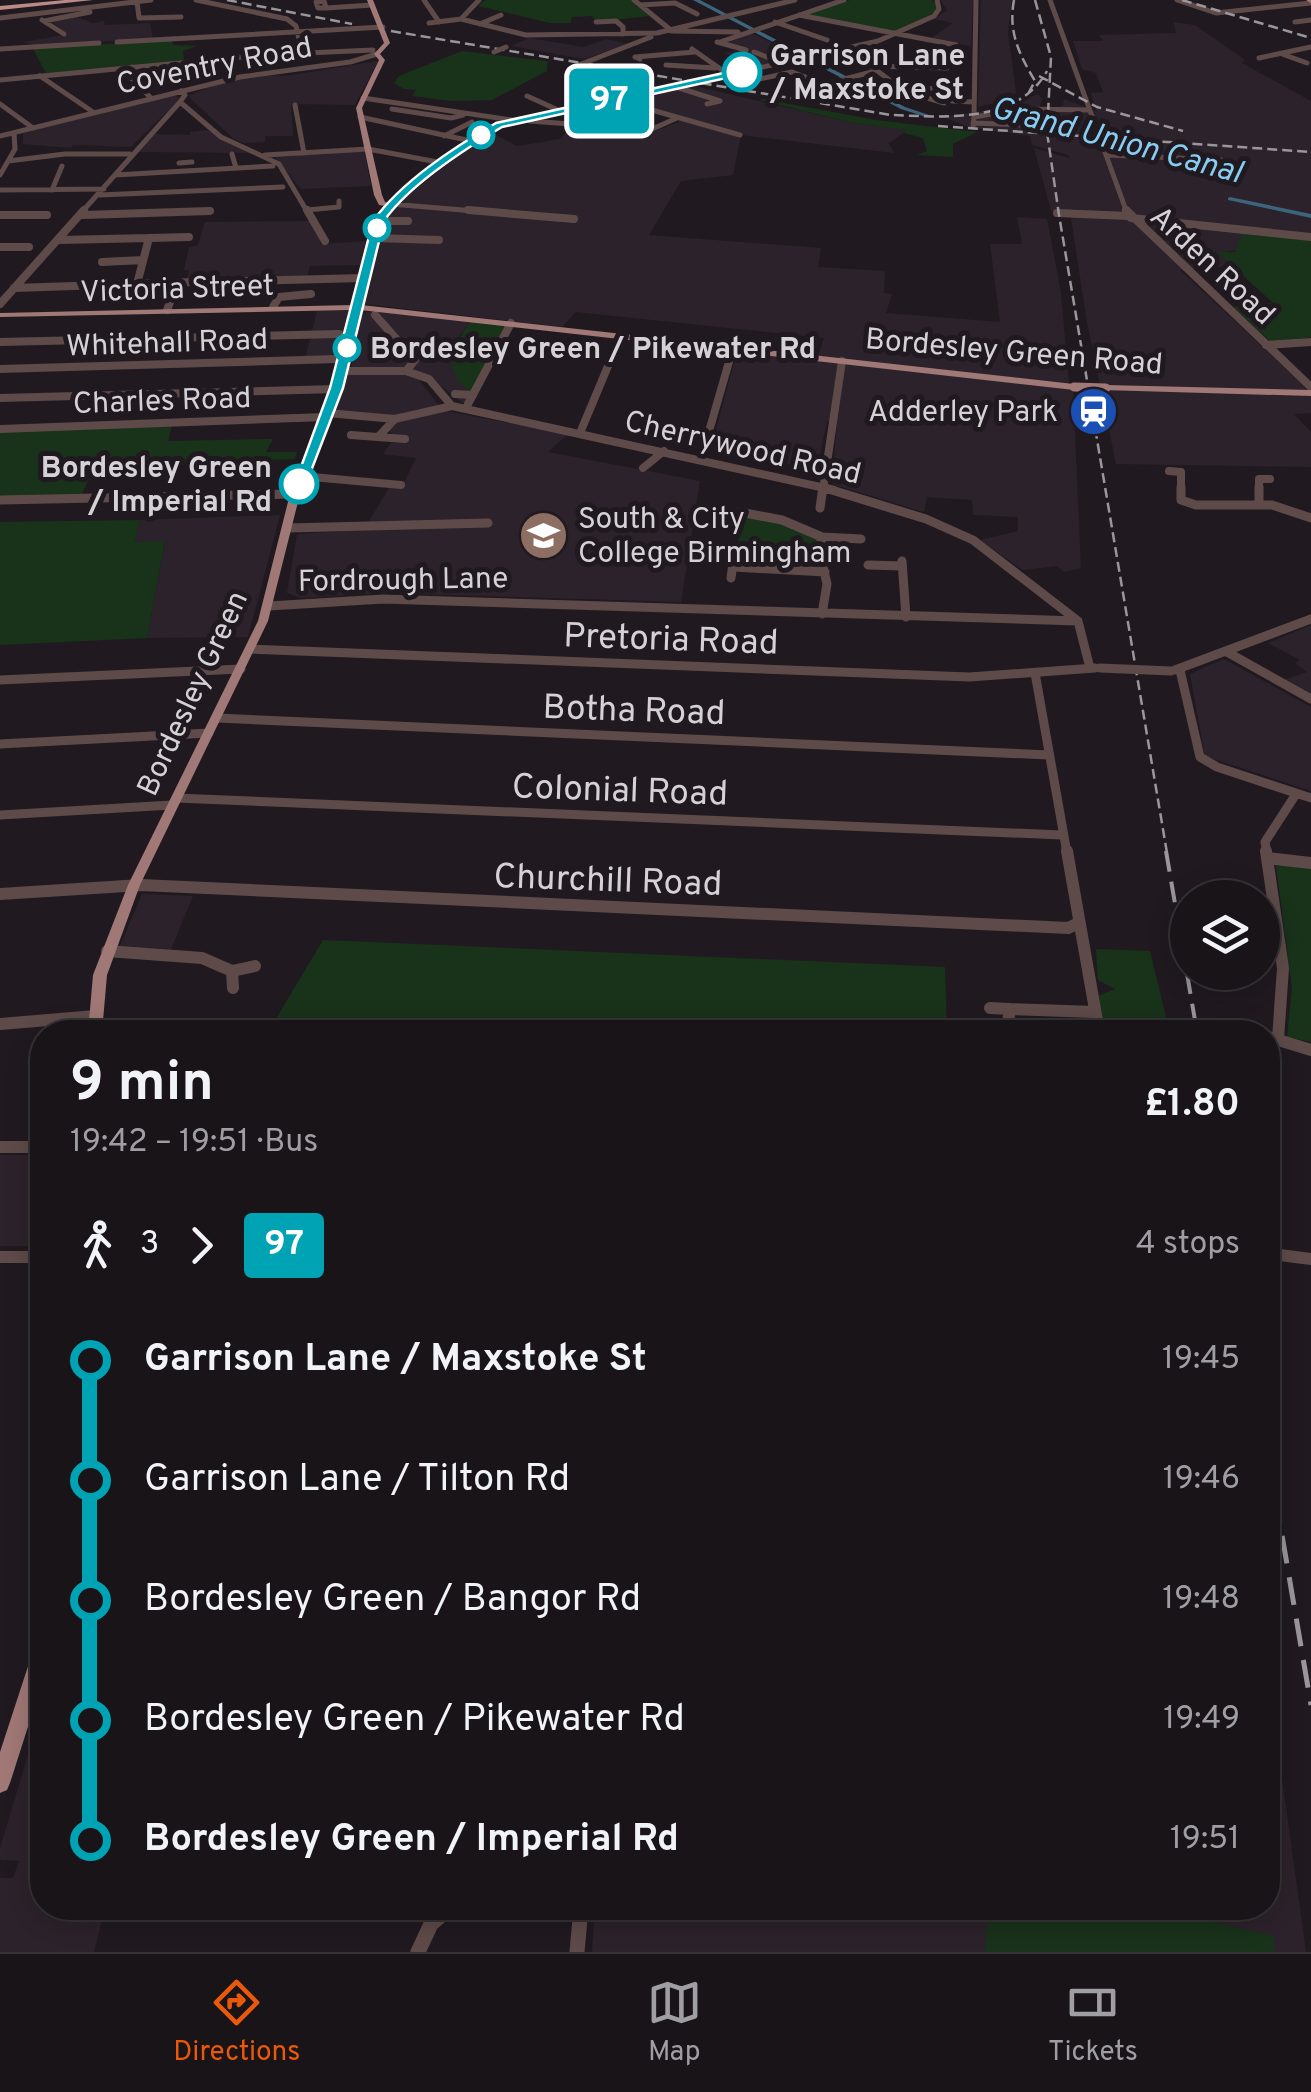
<!DOCTYPE html>
<html lang="en">
<head>
<meta charset="utf-8">
<style>
  :root { --surface:#181418; --page:#211d21; --text:#f1f3f6; --muted:#9f9ea2; --line:#363337; --accent:#ea580c }
  body { margin:0; font-family:Overpass,sans-serif; background:var(--page); color:var(--text); height:100vh; display:flex; flex-direction:column; font-size:38px; white-space:nowrap }
  * { box-sizing:border-box; margin:0 }
  p { font-size:32px; color:var(--muted) }
  .icon { flex:none; width:55px; height:55px; fill:none; stroke:currentColor; stroke-width:2; stroke-linecap:round; stroke-linejoin:round }
  .map { position:relative; flex:1; overflow:hidden }
  .sheet { position:absolute; left:30px; top:1020px; width:1250px; height:900px; display:flex; flex-direction:column; background:var(--surface); border-radius:40px; box-shadow:0 5px 25px #0003,0 0 0 2px var(--line) }
  .sheet>* { flex:none }
  .badge { padding:0 20px; border-radius:8px; font-size:35px; line-height:65px }
  .controls { position:absolute; left:1170px; top:880px; display:grid; gap:20px }
  .controls a { display:grid; place-items:center; width:110px; height:110px; border-radius:50%; background:var(--surface); box-shadow:0 5px 25px #0003,0 0 0 2px var(--line); font-size:50px }
  .map>.badge { position:absolute; translate:-50% -50%; box-shadow:0 0 0 5px #fff }
  .legs { display:flex; align-items:center; gap:15px; height:110px; padding:0 40px; font-size:32px }
  .legs p { margin-inline-start:auto }
  .summary { display:flex; align-items:center; justify-content:space-between; height:170px; padding:0 40px }
  h1 { font-size:55px; font-weight:700; line-height:75px }
  ul { padding:0 40px; list-style:none }
  li { display:flex; align-items:center; gap:35px; height:120px; font-size:38px }
  li i { display:grid; place-items:center; width:15px; height:100%; margin:0 12px; background:currentColor }
  li i::after { content:''; width:25px; height:25px; margin:-12px; border:8px solid; border-radius:50%; background:var(--surface) }
  li p { margin-inline-start:auto }
  li:first-child i { background:linear-gradient(#0000 50%,currentColor 0) }
  li:last-child i { background:linear-gradient(currentColor 50%,#0000 0) }
  .tab-bar { display:flex; justify-content:space-around; align-items:center; height:140px; border-top:2px solid var(--line); background:var(--surface); font-size:28px; color:var(--muted) }
  .tab-bar a { display:grid; justify-items:center; gap:5px }
  .tab-bar .on { color:var(--accent) }
  .map>svg:first-child { display:block }
  .built { fill:#2c222b }
  .green { fill:#19321a }
  .lines { fill:none; stroke-linecap:round; stroke-linejoin:round }
  .canal { fill:#3c657b; fill-rule:evenodd }
  .minor-far4 { stroke:#5e4b49; stroke-width:5 }
  .minor-far3 { stroke:#5e4b49; stroke-width:8 }
  .minor-far2 { stroke:#5e4b49; stroke-width:9 }
  .minor-far1 { stroke:#5e4b49; stroke-width:12 }
  .minor { stroke:#5e4b49; stroke-width:15 }
  .major { fill:#a07876; fill-rule:evenodd }
  .highway { fill:#ba8a87; fill-rule:evenodd }
  .rail-far2 { stroke:#9a969a; stroke-width:2.5; stroke-dasharray:10 5; stroke-linecap:butt }
  .rail-far1 { stroke:#9a969a; stroke-width:4; stroke-dasharray:21 10; stroke-linecap:butt }
  .rail { stroke:#9a969a; stroke-width:5; stroke-dasharray:28 14; stroke-linecap:butt }
  .minor-bridge-far1 { stroke:#5e4b49; stroke-width:5 }
  .minor-bridge { stroke:#5e4b49; stroke-width:9 }
  .major-bridge { stroke:#a07876; stroke-width:9 }
  .line-1 { fill:#00a3b4; stroke:#fff; stroke-width:2.5 }
  .stop-1-dot { fill:#fff; stroke:#00a3b4; stroke-width:5 }
  .labels { text-anchor:middle; stroke-width:10; stroke-linejoin:round; paint-order:stroke }
  .far-stop-label { font-size:30px; font-weight:bold; fill:#d5d1d5; stroke:#201a20; text-anchor:start }
  .far-street-label { font-size:30px; fill:#d5d1d5; stroke:#201a20 }
  .far-poi-label { font-size:30px; fill:#d5d1d5; stroke:#201a20; text-anchor:end }
  .far-water-label { font-size:32px; font-style:italic; fill:#87cdf2; stroke:#201a20 }
  .street-label { font-size:35px; fill:#d5d1d5; stroke:#201a20 }
</style>
</head>
<body>
<div class="map">
<svg width="1311" height="1952" viewBox="0 0 1311 1952">
  <rect width="100%" height="100%" fill="#201a20"/>
  <path class="built" d="M940 0H973L971 46 930 39 953 23 934 19 947 10Z
    M981 0H1012L1008 32 1016 93 1010 99 978 107Z
    M77 17 93 23 104 21 105 25 150 23 153 39 34 45 24 42 68 34 52 22Z
    M1173 22 1195 25 1245 60 1242 63 1311 101V239L1218 253 1232 266 1180 270 1311 392V413L1294 414 1311 432V467L1116 464 1087 322 1070 212 1051 211 1034 148 1069 158V155L1032 145 1030 136 968 127 943 117 1016 106 1037 94 1042 98 1039 111 1063 106 1064 99 1096 111 1091 93 1103 92 1096 73 1082 69 1073 41H1103L1099 35 1176 33Z
    M749 32 768 41 797 58 757 67 725 53 742 49 725 42Z
    M529 38 584 47 606 39 628 44 584 59 511 46Z
    M378 61 355 105 291 104 293 136H265V142L243 143 234 139 188 96 219 83 261 75 286 76Z
    M690 85 853 123 908 130 889 143 894 153 741 135 733 175 681 181 649 235 821 248 818 267 885 271 884 293 892 294 886 313 1000 322 990 244H1022L1017 217 1047 219 1061 293 1069 383 817 358 824 338 576 312 562 327 365 304 385 214 472 144 490 132 517 146 560 139 571 127 658 130 679 122 678 118 629 103Z
    M173 94 179 98 175 104 131 147 73 145 71 148 23 144V132Z
    M207 130 255 153 137 152 155 134 190 135V132Z
    M364 151 371 186 301 189 274 156Z
    M311 221 321 244 369 241 363 265 310 266 307 278 187 281 189 270H184L189 247 198 245 205 222Z
    M317 311H351L341 358 305 359Z
    M374 311 471 321 452 346 454 372 472 393 464 404 427 375 417 377 439 406 394 417 334 412 351 367 360 318 363 313Z
    M737 352 1073 389 1081 568 1064 572 1057 566 1023 570 980 540 1018 531V517L973 515 972 500 927 497 924 512 832 484 837 422 827 421 817 470 711 448Z
    M445 411 568 434 548 452 700 481 681 602 383 593 301 598 287 593 297 534 395 528V521H369L389 488 401 489 416 458 383 454 391 443 404 442 389 431 397 423Z
    M280 515 248 637 147 638 165 542H135L140 520Z
    M1311 625V695L1284 680 1307 672 1295 663 1300 660 1268 643Z
    M1224 659 1311 707V791L1205 756 1190 674Z
    M142 894 193 896 171 949 120 946Z
    M0 1155H42V1246H0Z
    M1268 1677 1306 1952H592L595 1908H1268Z
    M36 1728 42 1729V1908H105L94 1952H0V1878H13L19 1861 0 1860V1848Z"/>
  <path class="green" d="M486 0H631L649 16 596 22 592 16 572 17 571 23H550L478 6Z
    M850 0H932L936 5 935 12 896 32 806 15Z
    M171 40 173 45 197 46 183 51 184 60 47 75 33 49Z
    M462 51 547 61V71L492 100 451 101 412 96 416 90 404 89 394 83 399 76Z
    M763 99 876 120 977 132 953 144V157L917 155 927 151 923 138 904 133 906 130 853 123 759 100Z
    M1243 231 1311 239V337L1272 343 1233 307 1273 303 1217 252H1235Z
    M471 321 506 324 472 393C440 370 452 346 471 321Z
    M172 426 168 441 273 439 266 452H297L295 459 95 466 81 496H0V432Z
    M745 515 772 520 813 537 817 540 820 568 736 564 741 517Z
    M140 520 135 542 165 541 147 638 0 645V522Z
    M1287 864 1311 868V1042L1287 1037 1292 988 1276 866Z
    M323 940 945 967 947 1032H268Z
    M1096 949 1150 951 1169 1029 1102 1028 1098 996 1115 989 1098 980Z
    M989 1908H1143L1274 1936V1952H985Z"/>
  <g class="lines">
    <path class="canal" d="M693 0H700L905 107 929 115 926 117 901 109Z
      M1230 197 1311 214V218L1228 200V198Z"/>
    <path class="minor-far4" d="M196 0 287 19 296 26 302 52
      M424 0 439 22
      M634 0 672 31 738 32
      M1050 0 1127 213
      M1177 0 1216 13 1311 3
      M137 1 139 18 181 17
      M324 1 326 8H318L316 2Z
      M640 5 675 3 697 14
      M326 8 372 5
      M799 15 956 45
      M0 18 151 0
      M461 19 526 35 657 33 795 0
      M42 20 64 34
      M44 21 90 12
      M596 22 616 21 623 27V34
      M775 22 827 40
      M1295 22 1311 20
      M429 23 461 19 479 0
      M480 24 501 15
      M117 42 383 27
      M717 42 746 50
      M720 42 844 0
      M847 48 904 91 944 103
      M0 49 99 43
      M692 49 729 75
      M754 52 782 63
      M1282 54 1307 63
      M1259 58 1311 47
      M640 59 635 57 695 52
      M589 61 651 37
      M262 64 277 63
      M666 65 715 68
      M870 66 947 68 948 63
      M132 67 130 77 151 98
      M570 72 579 65
      M40 76 93 112
      M618 79 651 93
      M0 80 264 55 373 50
      M755 80 792 72 819 82
      M701 81 878 41 934 16 939 9 937 0
      M573 87 607 103
      M676 87 720 101 707 104
      M907 88 956 89
      M527 96 558 110
      M363 98 512 120
      M620 101 740 135
      M850 101 797 91 876 71
      M952 101 974 102
      M180 102 221 137 279 164 308 213
      M0 104 33 128
      M295 105 304 153
      M392 109 451 118 463 115
      M360 117 471 141
      M974 117 976 0
      M530 121 650 130 677 118
      M973 123 1025 125
      M973 127 974 117 1020 109 1090 110
      M0 136 240 77 350 62 377 54
      M444 136 472 122
      M232 154 236 168
      M265 155 368 149 443 163
      M1108 155 1221 160
      M8 161 65 154H130
      M179 163 192 162
      M0 175 15 149 14 133
      M115 175 273 166
      M0 190 104 189
      M52 190 62 166
      M100 195 283 187
      M391 204 498 213
      M390 205 471 141 499 125 665 90
      M307 210 339 207V201
      M81 213 180 102 185 95 181 91
      M154 213 210 211"/>
    <path class="minor-far3" d="M307 210 325 241
      M468 210 574 219
      M1126 210 1311 387
      M1057 213 1128 216
      M0 215H47
      M83 215 210 211
      M1131 218 1311 237
      M378 221H408
      M149 238 189 237
      M374 238 439 240
      M59 240 149 238 137 284
      M0 247H29
      M102 262 143 260
      M204 282 364 278
      M14 288 195 282
      M0 304 84 210
      M273 307 279 297 311 294
      M167 310 172 297
      M375 315 415 360 406 371 429 379 452 406 834 490
      M0 342 339 334
      M1266 345 1311 342
      M0 369 336 359
      M341 371H406
      M455 394 473 395
      M0 398 336 389
      M468 404 511 323
      M327 413 395 419 452 406
      M395 419 378 437 405 439
      M0 429 325 417
      M580 433 621 335
      M351 435 378 437
      M701 459 733 348
      M643 468 664 451
      M1169 471 1181 472V490
      M301 476 401 485
      M823 490 842 361
      M1259 490V479H1270"/>
    <path class="minor-far2" d="M822 487 926 519 973 540 1078 621 1090 668
      M1181 487V500L1196 505H1272L1311 518
      M1259 487V504
      M0 500 295 494
      M820 508 823 487
      M740 512 782 520 822 537 819 549 827 584 822 614
      M288 528 488 523
      M822 537 861 539
      M902 561 906 617
      M868 565 902 566
      M733 567 825 572
      M731 578 734 556
      M269 606 383 599 1078 621
      M250 649 969 677 1095 668
      M1227 652 1311 699
      M1175 670 1311 619
      M1180 670 1200 757 1217 767 1311 798
      M1035 673 1067 853
      M0 680 241 669
      M217 718 1049 755
      M0 744 209 733
      M176 798 1062 835
      M0 815 172 805
      M1267 853 1265 842 1296 794"/>
    <path class="minor-far1" d="M1067 851 1099 1032
      M1266 851 1283 968 1278 1039
      M1267 858 1311 863
      M0 894 141 885 1068 928 1079 923
      M107 951 202 958 232 971 233 988
      M232 971 255 966
      M990 1008 1010 1009
      M1008 1022 1010 1009 1094 1012
      M0 1024 96 1016
      M1268 1037 1311 1050
      M0 1147H42
      M1272 1254 1311 1259
      M0 1257H42"/>
    <path class="minor" d="M531 1908 581 1912
      M418 1952 431 1924 450 1908
      M577 1952 581 1908"/>
    <path class="major" d="M367 0H373L390 43 380 54 385 60 362 108 382 195 385 202 394 205 382 221 361 305 1074 384 1078 387 1074 390 360 310 340 389 300 494 268 621 140 885 107 975 102 1032H88L93 975 128 885 258 621 290 494 332 389 352 310 0 317V313L353 305 374 221 385 206 379 205 374 195 356 108 379 60 374 54 384 43Z
      M1306 0H1311V3Z
      M1106 385 1311 390V396L1103 390 1102 388Z
      M42 1645V1683L10 1783 7 1790 0 1793V1752L32 1654 35 1648Z"/>
    <path class="highway" d="M65 0H93L0 10V6Z"/>
    <path class="rail-far2" d="M227 0 352 24
      M1014 0C1008 32 1019 54 1035 81L1027 96
      M1035 0 1051 57 1047 132 1059 215 1167 853
      M1182 0 1311 38
      M391 31 891 115C944 117 1018 124 1047 71
      M1039 76 1097 107 1183 131
      M938 126 1311 152"/>
    <path class="rail-far1" d="M1166 851 1197 1032"/>
    <path class="rail" d="M1268 1409 1278 1468
      M1268 1453 1311 1705"/>
    <path class="minor-bridge-far1" d="M494 52 506 47
      M579 65 589 61
      M686 85 701 81"/>
    <path class="minor-bridge" d="M1100 668 1171 671"/>
    <path class="major-bridge" d="M1074 387 1106 388"/>
  </g>
  <path class="line-1" d="M742 69 745 74 502 127C465 149 408 186 384 221L343 388 306 484 294 486 330 388 373 221C402 181 453 148 496 123Z"/>
  <defs>
    <symbol id="station-disc" viewBox="-11 -11 22 22"><circle r="9.5" fill="#1a4fb4" stroke="#201a20"/><path d="M-3-6H3Q5-6 5-4V2Q5 4 3 4L4.5 6H3L1.5 4h-3L-3 6H-4.5L-3 4Q-5 4-5 2V-4Q-5-6-3-6ZM-3.5-4v3h7v-3ZM-3.5 1v1.5H-2V1ZM2 1v1.5H3.5V1Z" fill="#fff"/></symbol>
    <symbol id="university-disc" viewBox="-11 -11 22 22"><circle r="9.5" fill="#8d6e63" stroke="#201a20"/><path d="M0-5L7-2L0 1L-7-2ZM-4 1L0 2.5L4 1V4Q0 6-4 4Z" fill="#fff"/></symbol>
  </defs>
  <g fill-rule="evenodd">
    <use href="#station-disc" x="1066" y="384" width="55" height="55"/>
    <use href="#university-disc" x="516" y="508" width="55" height="55"/>
  </g>
  <g class="stop-1-dot">
    <circle cx="742" cy="72" r="18"/>
    <circle cx="481" cy="135" r="12"/>
    <circle cx="377" cy="228" r="12"/>
    <circle cx="347" cy="348" r="12"/>
    <circle cx="299" cy="484" r="18"/>
  </g>
  <g class="labels">
    <g class="far-stop-label">
      <text x="770" y="65">Garrison Lane<tspan x="770" dy="34">/ Maxstoke St</tspan></text>
      <text x="370" y="358">Bordesley Green / Pikewater Rd</text>
      <text x="272" y="477" text-anchor="end">Bordesley Green<tspan x="272" dy="34">/ Imperial Rd</tspan></text>
    </g>
    <g class="far-street-label">
      <text transform="translate(214 65) rotate(-11)" y="10">Coventry Road</text>
      <text transform="translate(1213 265) rotate(43)" y="10">Arden Road</text>
      <text transform="translate(177 288) rotate(-2)" y="10">Victoria Street</text>
      <text transform="translate(167 342) rotate(-2)" y="10">Whitehall Road</text>
      <text transform="translate(1014 351) rotate(5)" y="10">Bordesley Green Road</text>
      <text transform="translate(162 400) rotate(-2)" y="10">Charles Road</text>
      <text transform="translate(743 447) rotate(13)" y="10">Cherrywood Road</text>
      <text transform="translate(403 579) rotate(-1)" y="10">Fordrough Lane</text>
      <text transform="translate(192 693) rotate(-65)" y="10">Bordesley Green</text>
    </g>
    <g class="far-poi-label">
      <text x="1058" y="421">Adderley Park</text>
      <text x="578" y="528" text-anchor="start">South &amp; City<tspan x="578" dy="34">College Birmingham</tspan></text>
    </g>
    <g class="far-water-label">
      <text transform="translate(1117 139) rotate(15)" y="11">Grand Union Canal</text>
    </g>
    <g class="street-label">
      <text transform="translate(671 638) rotate(2)" y="12">Pretoria Road</text>
      <text transform="translate(634 709) rotate(2)" y="12">Botha Road</text>
      <text transform="translate(620 789) rotate(2)" y="12">Colonial Road</text>
      <text transform="translate(608 879) rotate(2)" y="12">Churchill Road</text>
    </g>
  </g>
</svg>
<div class="controls">
<a><svg class="icon" aria-label="layers" viewBox="0 0 24 24"><path d="M12 4l9 5-9 5-9-5zM3 14l9 5 9-5"/></svg></a>
</div>
<b class="badge" style="left:609px;top:101px;background:#00a3b4;color:#fff">97</b>
<section class="sheet">
<div class="summary"><div><h1>9 min</h1><p>19:42 – 19:51 · Bus</p></div><b>£1.80</b></div>
<div class="legs"><svg class="icon" aria-label="walk" viewBox="0 0 24 24"><circle cx="13" cy="4" r="2"/><path d="M13 8l-2 6 4 7M11 14l-3 7M7 12l3-4h3l4 4"/></svg>3<svg class="icon" aria-label="forward" viewBox="0 0 24 24"><path d="M9 5l7 7-7 7"/></svg><b class="badge" style="background:#00a3b4;color:#fff">97</b><p>4 stops</p></div>
<ul>
<li><i style="color:#00a3b4"></i><b>Garrison Lane / Maxstoke St</b><p>19:45</p></li>
<li><i style="color:#00a3b4"></i><span>Garrison Lane / Tilton Rd</span><p>19:46</p></li>
<li><i style="color:#00a3b4"></i><span>Bordesley Green / Bangor Rd</span><p>19:48</p></li>
<li><i style="color:#00a3b4"></i><span>Bordesley Green / Pikewater Rd</span><p>19:49</p></li>
<li><i style="color:#00a3b4"></i><b>Bordesley Green / Imperial Rd</b><p>19:51</p></li>
</ul>
</section>
</div>
<nav class="tab-bar">
<a class="on"><svg class="icon" aria-label="directions" viewBox="0 0 24 24"><path d="M12 3l9 9-9 9-9-9zM9 14v-3h6M13 9l2 2-2 2"/></svg>Directions</a>
<a><svg class="icon" aria-label="map" viewBox="0 0 24 24"><path d="M3 6l6-2 6 2 6-2v14l-6 2-6-2-6 2zM9 4v14M15 6v14"/></svg>Map</a>
<a><svg class="icon" aria-label="tickets" viewBox="0 0 24 24"><path d="M3 7h18v10H3zM15 7v10"/></svg>Tickets</a>
</nav>
</body>
</html>
